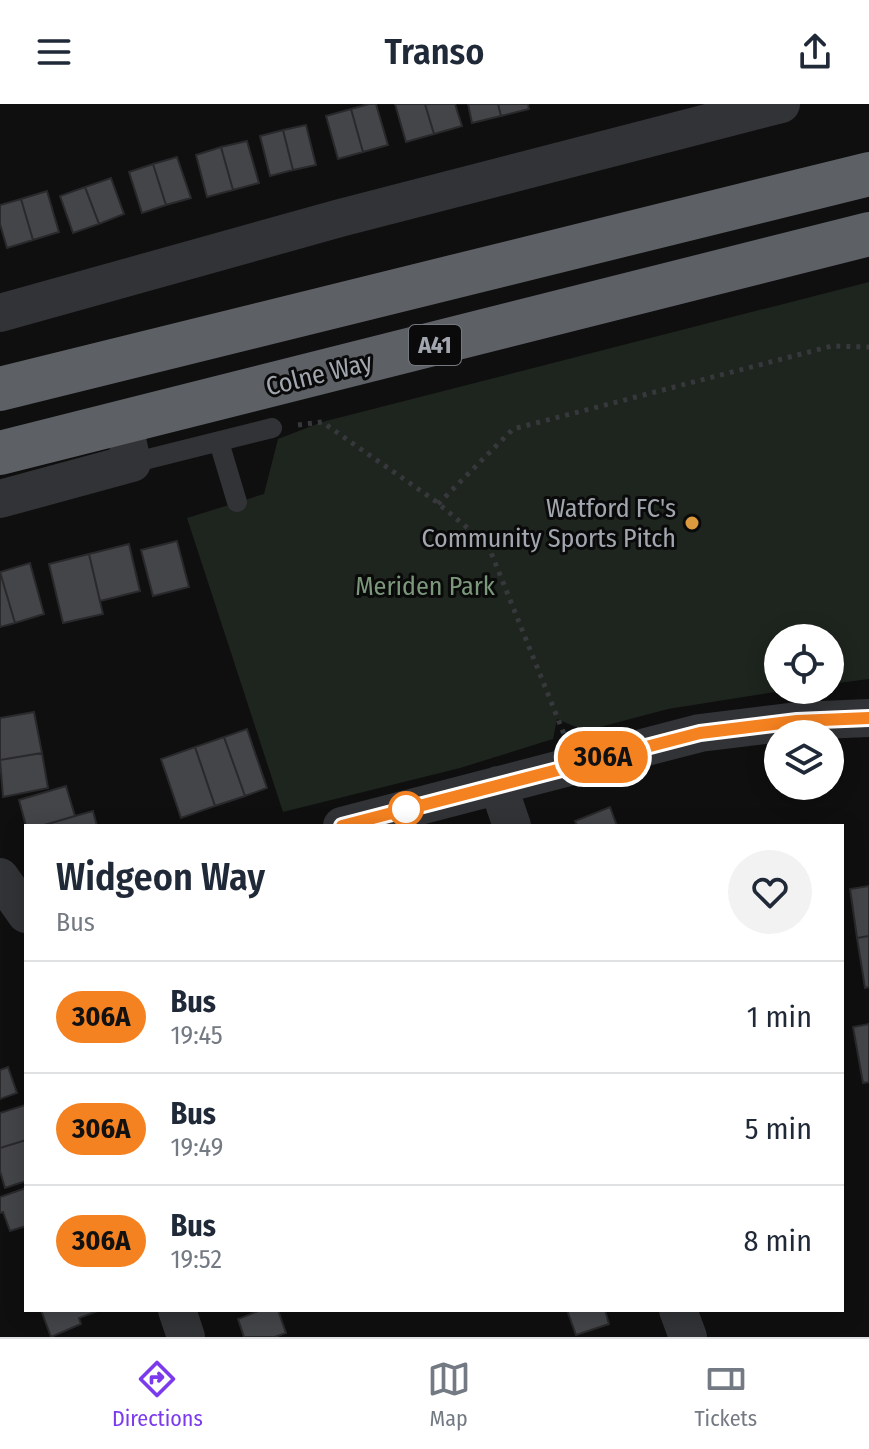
<!DOCTYPE html>
<html lang="en">
<head>
<meta charset="utf-8">
<style>
  :root { --surface:#fff; --page:#f2f2f3; --text:#1f2937; --muted:#747a83; --line:#e0e1e3; --accent:#7c3aed }
  body { margin:0; font-family:"Fira Sans Condensed",sans-serif; background:var(--page); color:var(--text); height:100vh; display:flex; flex-direction:column; font-size:30px; white-space:nowrap }
  * { box-sizing:border-box; margin:0 }
  p { font-size:26px; color:var(--muted) }
  .icon { flex:none; width:44px; height:44px; fill:none; stroke:currentColor; stroke-width:2; stroke-linecap:round; stroke-linejoin:round }
  .map { position:relative; flex:1; overflow:hidden }
  .side { position:absolute; left:24px; top:720px; width:820px; height:488px; display:flex; flex-direction:column; background:var(--surface); border-radius:0px; box-shadow:0 4px 20px #0003 }
  .side>* { flex:none }
  .badge { padding:0 16px; border-radius:26px; font-size:28px; line-height:52px }
  .fabs { position:absolute; left:764px; top:520px; display:grid; gap:16px }
  .fabs a { display:grid; place-items:center; width:80px; height:80px; border-radius:50%; background:var(--surface); box-shadow:0 4px 20px #0003; font-size:40px }
  .map>.badge { position:absolute; translate:-50% -50%; box-shadow:0 0 0 4px #fff }
  .round { display:grid; place-items:center; flex:none; width:84px; height:84px; border-radius:42px; background:var(--page) }
  .head { display:flex; align-items:center; justify-content:space-between; height:136px; padding:0 32px }
  h1 { font-size:38px; font-weight:600; line-height:60px }
  ul { padding:0; list-style:none }
  li { display:flex; align-items:center; gap:24px; height:112px; padding:0 32px; border-top:2px solid var(--line) }
  li div { flex:1 }
  li b { display:block; font-size:30px }
  li em { font-style:normal }
  li .badge { min-width:88px; font-weight:700; text-align:center }
  header { display:flex; justify-content:space-between; align-items:center; height:104px; padding:0 32px; background:var(--surface); font-size:36px; font-weight:600 }
  .tab-bar { display:flex; justify-content:space-around; align-items:center; height:112px; border-top:2px solid var(--line); background:var(--surface); font-size:22px; color:var(--muted) }
  .tab-bar a { display:grid; justify-items:center; gap:4px }
  .tab-bar .on { color:var(--accent) }
  .map>svg:first-child { display:block }
  .green { fill:#1e241e }
  .building { fill:#434548; stroke:#29292c; stroke-width:2 }
  .lines { fill:none; stroke-linecap:round; stroke-linejoin:round }
  .path { stroke:#37383b; stroke-width:5; stroke-dasharray:4 6; stroke-linecap:butt }
  .lane { stroke:#323336; stroke-width:20 }
  .street { stroke:#323336; stroke-width:38 }
  .highway { stroke:#5d6065; stroke-width:44 }
  .line-casing { stroke:#fff; stroke-width:18 }
  .line { stroke:#f58220; stroke-width:12 }
  .poi-dot { fill:#da9a3d; stroke:#0a0a0b; stroke-width:3 }
  .stop-dot { fill:#fff; stroke:#f58220; stroke-width:4 }
  .labels { text-anchor:middle; stroke-width:6; stroke-linejoin:round; paint-order:stroke }
  .shield { fill:#0a0a0b; stroke:#74787e; stroke-width:2 }
  .shield-label { font-size:24px; font-weight:bold; fill:#a2a7af }
  .street-label { font-size:26px; fill:#a2a7af; stroke:#0a0a0b }
  .poi-label { font-size:26px; fill:#a2a7af; stroke:#0a0a0b; text-anchor:end }
  .park-label { font-size:26px; fill:#7b987b; stroke:#0a0a0b }
</style>
</head>
<body>
<header><svg class="icon" aria-label="menu" viewBox="0 0 24 24"><path d="M4 6h16M4 12h16M4 18h16"/></svg>Transo<svg class="icon" aria-label="share" viewBox="0 0 24 24"><path d="M12 15V3M7 8l5-5 5 5M5 13v7h14v-7"/></svg></header>
<div class="map">
<svg width="869" height="1233" viewBox="0 0 869 1233">
  <rect width="100%" height="100%" fill="#0f0f10"/>
  <path class="green" d="M869 178V575L830 580V534H778V586H788L668 605 585 627 557 615 553 635 460 664 283 708 187 414 264 390 278 335 322 318Z"/>
  <path class="building" d="M369 0H376L388 41 363 48 351 5Z
    M395 0H425L434 30 406 38Z
    M425 0H455L462 22 434 30Z
    M468 0H498L501 12 472 19Z
    M498 0H528L529 5 501 12Z
    M351 5 363 48 338 55 326 12Z
    M306 21 316 61 293 66 283 26Z
    M283 26 293 66 270 72 260 32Z
    M247 37 259 79 233 86 221 43Z
    M221 43 233 86 207 93 196 51Z
    M177 53 191 94 166 101 153 60Z
    M153 60 166 101 142 109 129 68Z
    M111 74 124 110 99 120 85 83Z
    M85 83 99 120 73 129 60 92Z
    M47 87 59 128 33 136 21 95Z
    M21 95 33 136 7 144 0 120V101Z
    M177 437 189 483 153 492 141 446Z
    M129 440 140 487 100 497 89 450Z
    M89 450 103 510 63 519 49 460Z
    M30 459 44 510 15 519 0 468Z
    M0 468 15 519 0 523Z
    M34 608 42 649 0 656V614Z
    M247 625 267 684 245 692 224 633Z
    M224 633 245 692 215 702 195 643Z
    M195 643 215 702 181 714 161 655Z
    M42 649 48 684 3 693 0 656Z
    M66 682 75 712 41 722H26L19 696Z
    M610 703 617 722H577L575 717Z
    M93 707 97 722H41L75 712Z
    M869 782V832L857 834 850 785Z
    M869 832V883L865 884 857 834Z
    M869 920V978L863 979 853 923Z
    M8 963 17 989 0 995V966Z
    M25 1001 26 1036 0 1044V1009Z
    M26 1036V1077L5 1084 0 1067V1044Z
    M26 1084V1122L10 1127 3 1108 0 1109V1093Z
    M41 1206H100L79 1214 81 1220 51 1233Z
    M261 1206H278L286 1229 275 1233H244L238 1215Z
    M567 1206H605L609 1220 576 1231Z"/>
  <g class="lines">
    <path class="path" d="M298 321 322 318 434 396 488 441 564 630
      M438 400 513 325 832 242 869 243"/>
    <path class="lane" d="M219 338 237 398
      M132 359 272 324"/>
    <path class="street" d="M0 209 340 114 781 0
      M0 395 132 359 124 320
      M498 681 512 722
      M342 722 700 629 797 617 869 614
      M0 773 26 810
      M177 1206 186 1233
      M678 1206 688 1233"/>
    <path class="highway" d="M0 285 869 70
      M0 349 869 130"/>
  </g>
  <g class="lines">
    <defs>
      <path id="line" d="M342 722 700 629 797 617 869 614"/>
    </defs>
    <use href="#line" class="line-casing"/>
    <use href="#line" class="line"/>
  </g>
  <circle class="poi-dot" cx="692" cy="419" r="8"/>
  <circle class="stop-dot" cx="406" cy="705" r="16"/>
  <g class="labels">
    <rect class="shield" x="409" y="221" width="52" height="40" rx="6"/>
    <g class="shield-label">
      <text x="435" y="249">A41</text>
    </g>
    <g class="street-label">
      <text transform="translate(319 270) rotate(-14)" y="9">Colne Way</text>
    </g>
    <g class="poi-label">
      <text x="676" y="413">Watford FC's<tspan x="676" dy="30">Community Sports Pitch</tspan></text>
    </g>
    <g class="park-label">
      <text x="425" y="491">Meriden Park</text>
    </g>
  </g>
</svg>
<div class="fabs">
<a><svg class="icon" aria-label="locate" viewBox="0 0 24 24"><circle cx="12" cy="12" r="6"/><path d="M12 2v4M12 18v4M2 12h4M18 12h4"/></svg></a>
<a><svg class="icon" aria-label="layers" viewBox="0 0 24 24"><path d="M12 4l9 5-9 5-9-5zM3 14l9 5 9-5"/></svg></a>
</div>
<b class="badge" style="left:603px;top:653px;background:#f58220;color:#111">306A</b>
<section class="side">
<div class="head"><div><h1>Widgeon Way</h1><p>Bus</p></div><a class="round"><svg class="icon" aria-label="heart" viewBox="0 0 24 24"><path d="M12 20l-8-8c-3-5 5-10 8-4 3-6 11-1 8 4z"/></svg></a></div>
<ul>
<li><span class="badge" style="background:#f58220;color:#111">306A</span><div><b>Bus</b><p>19:45</p></div><em>1 min</em></li>
<li><span class="badge" style="background:#f58220;color:#111">306A</span><div><b>Bus</b><p>19:49</p></div><em>5 min</em></li>
<li><span class="badge" style="background:#f58220;color:#111">306A</span><div><b>Bus</b><p>19:52</p></div><em>8 min</em></li>
</ul>
</section>
</div>
<nav class="tab-bar">
<a class="on"><svg class="icon" aria-label="directions" viewBox="0 0 24 24"><path d="M12 3l9 9-9 9-9-9zM9 14v-3h6M13 9l2 2-2 2"/></svg>Directions</a>
<a><svg class="icon" aria-label="map" viewBox="0 0 24 24"><path d="M3 6l6-2 6 2 6-2v14l-6 2-6-2-6 2zM9 4v14M15 6v14"/></svg>Map</a>
<a><svg class="icon" aria-label="tickets" viewBox="0 0 24 24"><path d="M3 7h18v10H3zM15 7v10"/></svg>Tickets</a>
</nav>
</body>
</html>
